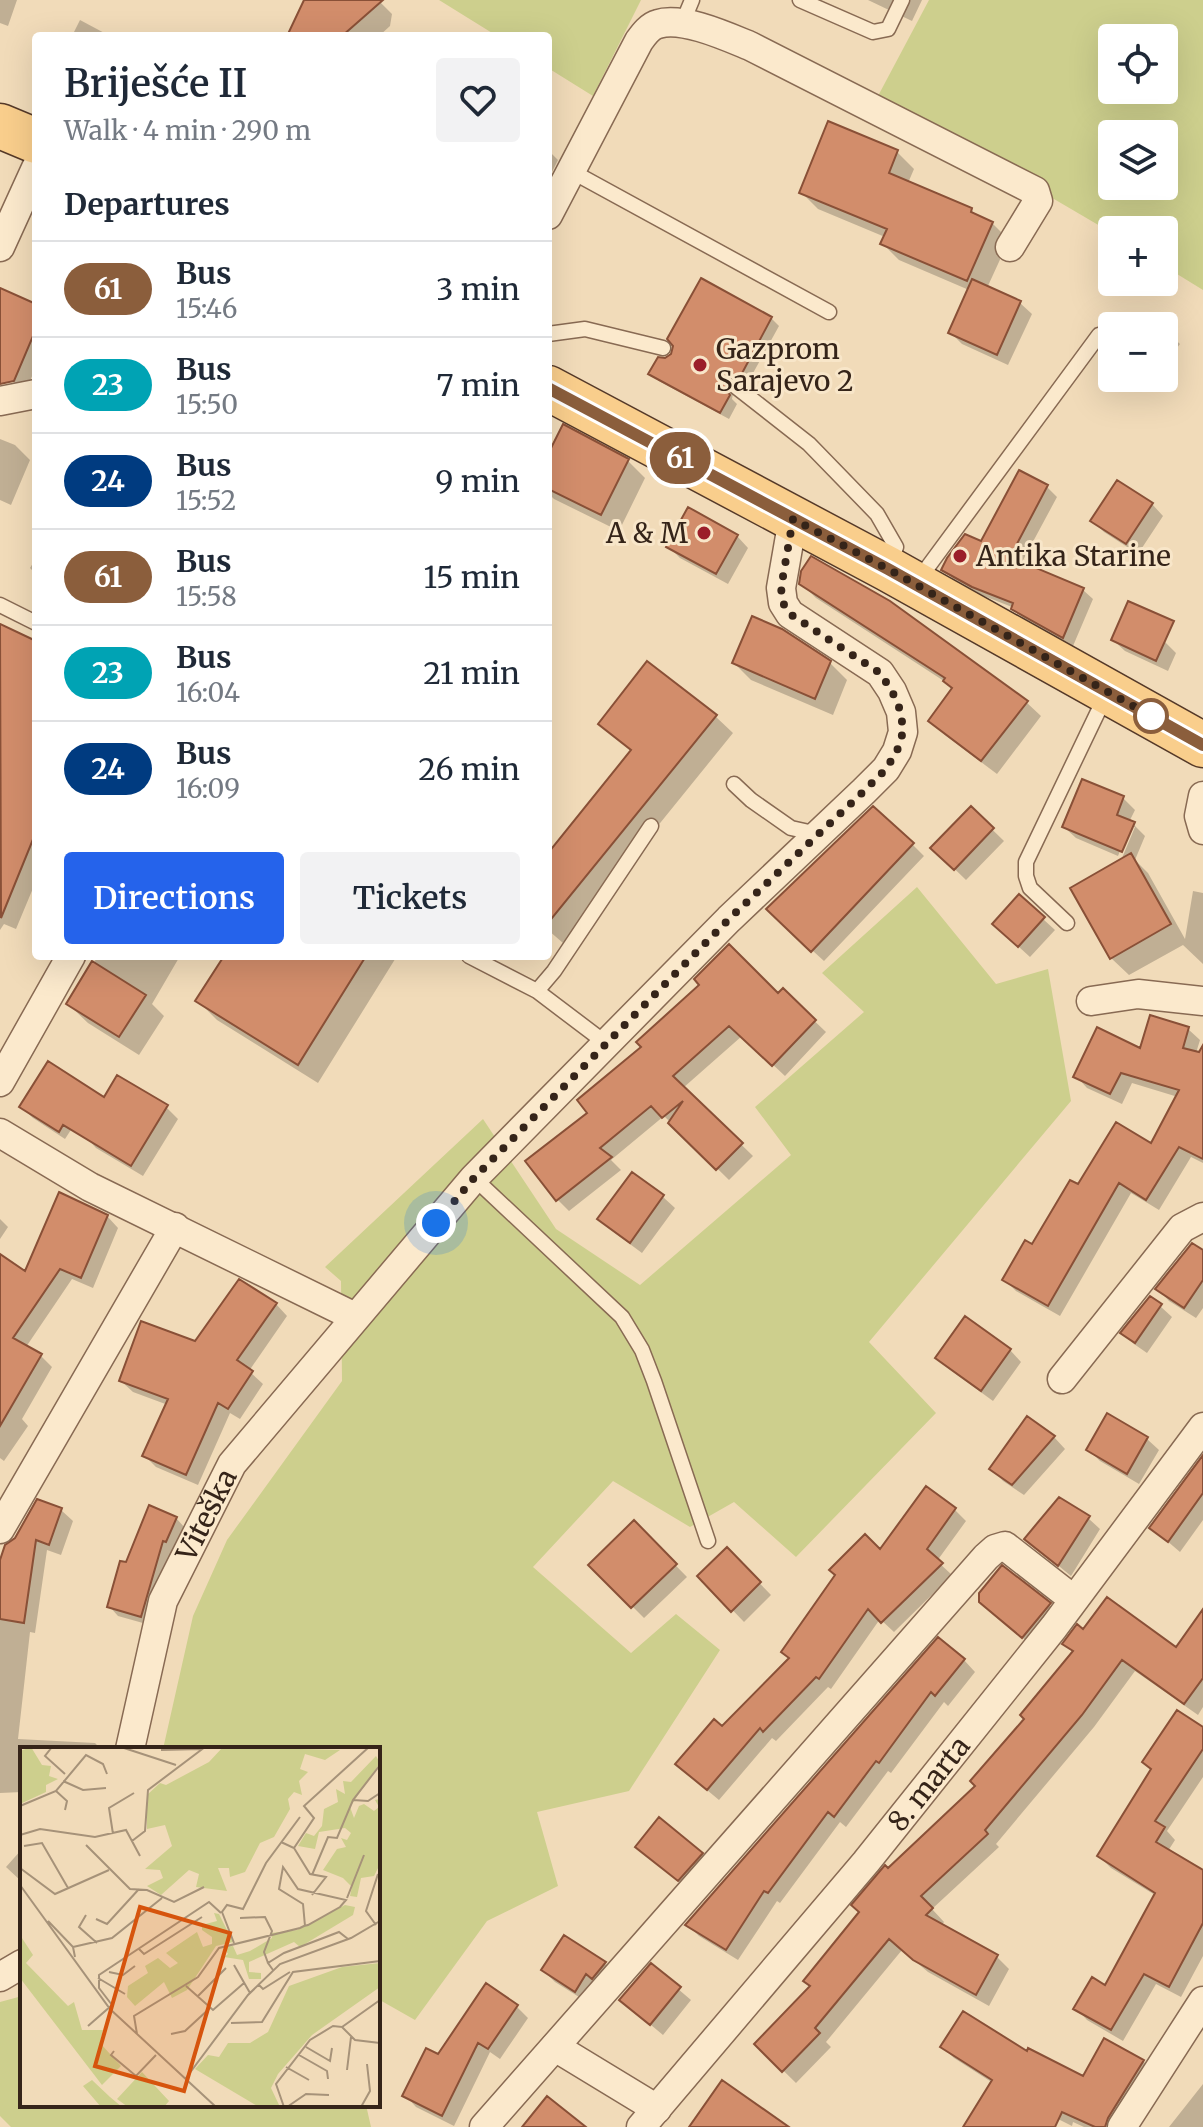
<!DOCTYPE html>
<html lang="en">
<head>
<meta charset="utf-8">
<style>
  :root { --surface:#fff; --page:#f2f2f3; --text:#1f2937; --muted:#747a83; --line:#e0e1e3; --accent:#2563eb }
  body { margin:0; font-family:Merriweather,serif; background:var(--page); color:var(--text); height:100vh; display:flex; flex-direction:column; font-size:30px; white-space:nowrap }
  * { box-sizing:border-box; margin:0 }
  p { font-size:26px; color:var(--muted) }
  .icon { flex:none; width:44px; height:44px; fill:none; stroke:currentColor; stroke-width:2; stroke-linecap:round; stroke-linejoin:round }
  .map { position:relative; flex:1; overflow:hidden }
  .sheet { position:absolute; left:32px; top:32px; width:520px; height:928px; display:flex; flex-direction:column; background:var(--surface); border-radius:8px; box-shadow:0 8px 32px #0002 }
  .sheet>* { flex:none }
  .badge { padding:0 16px; border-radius:26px; font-size:28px; line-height:52px }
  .tools { position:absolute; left:1098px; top:24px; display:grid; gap:16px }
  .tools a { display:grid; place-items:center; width:80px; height:80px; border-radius:8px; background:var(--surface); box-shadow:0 8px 32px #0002; font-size:40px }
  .you { position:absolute; width:40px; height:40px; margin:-20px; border:6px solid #fff; border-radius:50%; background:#1a73e8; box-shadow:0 0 0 12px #1a73e833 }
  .map>.badge { position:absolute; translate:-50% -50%; box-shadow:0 0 0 4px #fff }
  h2 { padding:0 32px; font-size:30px; line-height:72px }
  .round { display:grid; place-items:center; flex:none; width:84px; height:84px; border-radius:8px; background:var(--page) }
  .overview { display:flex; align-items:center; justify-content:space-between; height:136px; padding:0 32px }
  h1 { font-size:38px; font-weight:600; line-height:60px }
  .primary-button { display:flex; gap:16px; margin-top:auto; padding:16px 32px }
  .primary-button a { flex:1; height:92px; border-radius:8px; background:var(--accent); color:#fff; font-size:32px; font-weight:600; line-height:92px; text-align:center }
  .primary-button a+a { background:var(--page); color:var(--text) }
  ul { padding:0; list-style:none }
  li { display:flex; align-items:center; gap:24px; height:96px; padding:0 32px; border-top:2px solid var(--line) }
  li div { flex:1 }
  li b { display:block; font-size:30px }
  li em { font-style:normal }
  li .badge { min-width:88px; font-weight:700; text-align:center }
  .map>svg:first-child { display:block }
  .green { fill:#cdcf8d; fill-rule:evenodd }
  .shadow { fill:#0003 }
  .building { fill:#d28d6b; stroke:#895037; stroke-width:2 }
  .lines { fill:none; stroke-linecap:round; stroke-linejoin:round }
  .service-casing { stroke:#886a53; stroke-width:17 }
  .minor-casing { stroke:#886a53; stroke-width:31 }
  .primary-casing { stroke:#553928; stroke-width:47 }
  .service { stroke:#fbe9cc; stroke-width:14 }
  .minor { stroke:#fbe9cc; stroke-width:28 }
  .primary { stroke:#f9ce8c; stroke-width:44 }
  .line-casing { stroke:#fff; stroke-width:18 }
  .line { stroke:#8b5e3c; stroke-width:12 }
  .walk { stroke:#352419; stroke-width:8; stroke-dasharray:0 14.4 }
  .poi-dot { fill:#9b1e2a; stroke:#f8e6c9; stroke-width:3 }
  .stop-dot { fill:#fff; stroke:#8b5e3c; stroke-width:4 }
  .labels { text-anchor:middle; stroke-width:6; stroke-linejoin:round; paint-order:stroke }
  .poi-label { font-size:28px; fill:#352419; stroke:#f8e6c9; text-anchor:start }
  .street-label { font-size:28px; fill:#352419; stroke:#f8e6c9 }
  .inset-road { fill:none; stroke:#a69279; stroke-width:2 }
  .view { fill:#d6540d; fill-opacity:0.15; stroke:#d6540d; stroke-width:4 }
  .inset-edge { fill:none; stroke:#352419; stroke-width:4 }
</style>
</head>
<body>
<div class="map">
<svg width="1203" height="2127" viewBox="0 0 1203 2127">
  <rect width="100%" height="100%" fill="#f1dbb9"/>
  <path class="green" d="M439 0H641L593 96 548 68V36H497Z
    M929 0H1203V290L1164 266V230H1112V233L878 96ZM1112 38H1164V90H1112ZM1112 134H1164V186H1112Z
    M917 887 996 984 1048 969 1071 1101 869 1342 936 1413 796 1557 734 1502 690 1527 613 1481 533 1567 631 1653 676 1614 720 1650 629 1791 537 1812 558 1886 487 1921 415 2020 378 1999V1749H163L193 1616 227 1540 342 1381 341 1281 325 1267 483 1119 556 1229 640 1285 791 1155 755 1107 864 1012 822 973Z
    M22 1996V2105H366L371 2127H11L0 2116V2002Z"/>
  <path class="shadow" d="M0 0H17L8 26 0 23Z
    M306 0H378L392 14 390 26 379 36H289Z
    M868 0H922L912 21Z
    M80 20 110 36H72Z
    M548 150 558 160 548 180Z
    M897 152 914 169 908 183 971 210 978 217 992 223 1009 240 987 288 1020 303 1032 314 1008 365 962 344 950 332 969 290 899 260 882 243 885 237 818 209 801 192Z
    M0 291 36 306V367L27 388 0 377Z
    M1139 312 1159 326H1129Z
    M771 318 779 326 747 384 740 383 734 388 732 399 737 404 729 419 659 381 651 374Z
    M1164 329 1180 344 1164 365Z
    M0 439 15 445 30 460 11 505 0 500Z
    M548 459 628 461 645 478 619 531 554 499 548 493Z
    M1047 487 1057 497 1021 564 1083 590 1093 599 1073 646 1023 618 1012 607 984 596 954 580 944 570 982 544Z
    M1152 504 1163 516 1138 554 1104 532 1093 521Z
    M737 536 748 548 728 584 680 558 668 546Z
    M36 558V574L30 568Z
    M801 583 1026 702 1041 716 997 774 945 735 931 720 954 689 947 683 816 598Z
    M0 626 36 644V881L16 929 4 924 0 930V827L9 807 0 798V790L7 772 0 769Z
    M1113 640 1164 641 1176 653 1168 671 1125 651Z
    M734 663H830L847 680 833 715 751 680Z
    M715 716 733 733 563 943 548 930V856L632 752 600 723Z
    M1123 798 1135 810 1129 822 1133 824 1145 836 1135 860 1148 873 1185 939 1193 891 1203 893V964L1183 945 1129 975 1111 958 1125 859 1122 858 1135 827H1130L1118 856 1076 838 1064 827Z
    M971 809 1004 841 966 880 933 848Z
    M912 844 924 856 824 961 780 921Z
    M1019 897 1055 930 1030 957 1006 935Z
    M98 956H180L152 1004 164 1016 139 1055 88 1023 68 1004Z
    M226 956H397L318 1083 217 1020 198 1001Z
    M783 991 826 1032 785 1076 742 1036 683 1088 753 1156 729 1180 664 1116 611 1160 621 1170 569 1211 557 1199 590 1113 579 1100 778 996Z
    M1188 1029 1200 1040 1196 1053 1203 1055V1163L1191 1157 1159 1210 1131 1193 1060 1316 1016 1291 1005 1280 1033 1247 1078 1187 1152 1146 1178 1097 1132 1083 1122 1104 1087 1088 1076 1076 1142 1051Z
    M93 1096 65 1139 33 1118 21 1107Z
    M166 1107 178 1119 143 1176 96 1148 85 1136Z
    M632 1174 663 1197 675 1208 642 1253 611 1230 599 1219Z
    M107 1216 118 1228 93 1288 72 1279 26 1347 40 1355 52 1367 22 1419 28 1426 4 1461 0 1458V1256L26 1274Z
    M0 1219 8 1227 0 1239Z
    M1203 1253V1308L1196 1318 1169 1301 1158 1289Z
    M276 1304 287 1316 249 1371 263 1384 240 1419 230 1413 198 1485 156 1467 145 1456 168 1405 133 1392 121 1381Z
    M1160 1306 1172 1317 1147 1353 1134 1344 1123 1333Z
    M1010 1350 1021 1362 993 1401 949 1369 938 1357Z
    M1107 1416 1147 1439 1159 1450 1139 1484 1100 1461 1088 1449Z
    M1027 1419 1054 1437 1065 1449 1024 1495 1003 1481 992 1469Z
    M1203 1459V1520L1180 1552 1152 1528Z
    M926 1489 955 1510 966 1521 937 1561 952 1575 894 1632 880 1619 831 1689 828 1687 776 1741 772 1738 719 1800 689 1775 722 1729 790 1659 880 1552Z
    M61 1510 73 1521 61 1555 47 1550 35 1633 30 1632 18 1739 95 1743 101 1749H22V1792L0 1793V1566Z
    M176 1518 185 1528 176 1550 173 1549 150 1625 118 1616 109 1606 127 1565Z
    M1088 1518 1100 1529 1071 1576 1026 1539Z
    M634 1523 687 1577 644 1618 591 1565Z
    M727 1550 771 1595 744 1622 700 1576Z
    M981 1601 1049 1605 1061 1616 1034 1648Z
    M1203 1626V1707L1198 1715 1135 1671 1094 1727 996 1844 999 1847 932 1909 944 1922 941 1926 997 1957 1009 1969 989 2006 928 1972 902 1950 826 2042 831 2047 796 2083 756 2044 812 1987 888 1870 978 1787 1074 1653 1065 1644 1084 1632 1176 1649Z
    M964 1660 975 1672 948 1706 944 1702 891 1773 888 1771 846 1827 840 1822 780 1903 777 1901 738 1960 699 1936 688 1925Z
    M1203 1730V1777L1167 1831 1175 1840 1168 1851 1203 1872V1956L1181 1997 1156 1984 1123 2041 1087 2020 1076 2008 1106 1987 1155 1895 1111 1868 1099 1856 1153 1770Z
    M22 1849V1882L6 1867Z
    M702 1854 713 1865 690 1891 649 1858Z
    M564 1938 605 1964 616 1975 587 2002 555 1982 543 1970Z
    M651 1966 691 2000 663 2035 621 2000Z
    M516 2006 528 2018 500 2059 490 2052 454 2126 416 2107 405 2095 439 2056Z
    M943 2047 1028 2054 1084 2078 1143 2061 1154 2073 1120 2127H1084L1073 2122 1072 2126 1052 2116 1045 2127H965L993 2083 954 2058Z
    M1203 2084V2127H1169Z"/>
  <path class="building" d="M304 0H383L342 36H287Z
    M828 121 898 150 889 173 972 208 971 212 993 222 967 281 880 244 887 229 799 193Z
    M701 278 772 317 740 377H732L727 380 726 389 730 395 720 413 648 374 658 357 665 358 671 354 673 346 667 339Z
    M972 279 1021 301 997 355 948 333Z
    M0 288 36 304V329L14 381 0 384Z
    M563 424 629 459 601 515 548 489V454Z
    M1019 470 1048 485 1010 557 1084 588 1063 638 1011 609 1013 603 972 587 941 570 947 558 965 534 981 541Z
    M1117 480 1153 503 1126 544 1090 521Z
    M688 507 738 535 716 574 666 547Z
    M811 556 890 601 1028 701 981 761 928 721 952 688 943 681 945 678 799 584 801 571Z
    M1128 601 1174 621 1156 661 1111 640Z
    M752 616 782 629 831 661 815 699 732 663Z
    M0 624 36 641V832L1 918Z
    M647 661 717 715 548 923V853L631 750 598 724Z
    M1082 779 1124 796 1117 815 1135 822 1122 852 1062 827Z
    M873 806 914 843 811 952 766 909Z
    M971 806 994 828 954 870 930 848Z
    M1131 853 1171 924 1110 959 1070 888Z
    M1019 894 1045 917 1018 947 992 924Z
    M729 944 778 993 783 988 816 1020 772 1066 729 1026 673 1076 743 1143 716 1170 668 1123 683 1101 662 1118 651 1106 600 1148 612 1157 556 1201 525 1161 587 1113 577 1100 641 1047 636 1042 699 985 694 979Z
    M224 956H366L298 1065 195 1001Z
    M92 961 146 995 119 1037 66 1004Z
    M1150 1015 1189 1027 1183 1048 1199 1052 1203 1045V1159L1179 1147 1146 1200 1119 1183 1048 1306 1002 1280 1025 1240 1032 1244 1070 1180 1078 1184 1116 1122 1151 1143 1179 1090 1121 1073 1110 1094 1073 1077 1097 1027 1140 1048Z
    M48 1061 104 1097 117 1075 168 1105 131 1166 63 1125 59 1132 19 1107Z
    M632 1172 664 1195 630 1243 597 1219Z
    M59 1192 108 1215 81 1278 60 1269 13 1338 42 1354 0 1426V1254L25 1271Z
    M1192 1243 1203 1250V1280L1184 1308 1155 1289Z
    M239 1279 277 1303 237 1360 253 1371 228 1409 218 1403 186 1475 142 1456 168 1399 119 1381 141 1321 195 1341Z
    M1150 1296 1162 1304 1135 1343 1120 1333Z
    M965 1316 1011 1349 981 1391 935 1358Z
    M1107 1413 1148 1437 1127 1474 1086 1450Z
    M1027 1416 1055 1436 1012 1485 989 1469Z
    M1203 1455V1493L1168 1542 1149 1528Z
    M926 1486 956 1508 927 1549 943 1563 881 1623 868 1609 819 1679 816 1677 763 1732 760 1728 707 1790 675 1764 714 1719 722 1726 789 1658 781 1652 835 1575 829 1570 865 1534 880 1549Z
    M1059 1497 1090 1516 1058 1566 1024 1539Z
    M37 1499 62 1508 49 1545 36 1540 24 1623 0 1619V1560L5 1545 15 1538Z
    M149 1505 177 1517 166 1542 163 1541 141 1617 107 1607 120 1561 126 1562Z
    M634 1520 677 1564 631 1608 588 1565Z
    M727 1547 761 1582 731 1612 697 1576Z
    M1002 1565 1051 1603 1022 1638 979 1602V1593Z
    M1107 1597 1176 1647 1203 1609V1678L1184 1704 1122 1660 1082 1715 985 1830 988 1834 921 1896 933 1908 926 1915 998 1955 976 1995 913 1960 889 1939 815 2028 820 2033 782 2072 754 2044 810 1986 803 1981 859 1912 851 1905 885 1865 888 1868 975 1786 970 1781 1024 1719 1020 1715 1073 1651 1062 1644 1077 1624 1083 1629Z
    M938 1637 965 1659 935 1696 931 1692 879 1763 876 1761 834 1817 828 1812 768 1893 764 1891 726 1950 685 1925Z
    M1177 1710 1203 1727V1749L1155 1821 1165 1827 1156 1842 1203 1870V1923L1169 1987 1144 1974 1111 2030 1073 2009 1092 1977 1105 1985 1155 1893 1097 1856 1151 1769 1142 1762Z
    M659 1817 703 1853 678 1881 635 1847Z
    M564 1935 606 1962 592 1979 586 1974 575 1992 541 1970Z
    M651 1963 681 1987 650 2025 619 2000Z
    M486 1983 518 2005 488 2049 478 2043 442 2116 402 2096 426 2048 438 2054Z
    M963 2011 1027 2051 1028 2048 1083 2076 1104 2038 1144 2060 1108 2118 1105 2127H1095L1062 2112 1055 2127H963L992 2080 940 2047Z
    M722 2080 789 2127H689Z
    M547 2096 586 2127H522Z"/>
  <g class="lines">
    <defs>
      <path id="service" d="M800 0 873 32 888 29 902 0
        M682 24 692 0
        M571 171 829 312
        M548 334 585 329 663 348
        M735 386 809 444 877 514 896 547 890 565
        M919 579 1099 335
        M0 605 36 623
        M734 784 751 800 791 828 818 834
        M1067 923 1030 888 1026 876V862L1106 695
        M469 956 537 991 607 1044
        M537 991 554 971 651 826
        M474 1178 622 1317 642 1350 654 1381 708 1541"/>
      <g id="minor">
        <path d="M548 215 639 41C644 34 650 26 658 24 682 16 728 37 750 46L1035 191 1038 201 1010 247"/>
        <path d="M0 247 36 168"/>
        <path d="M0 401 36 394"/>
        <path d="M1203 796 1199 816 1203 830"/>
        <path d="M1091 1001 1138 994 1203 1001"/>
        <path d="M0 1082 71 956"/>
        <path d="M0 1133 90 1187 355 1317"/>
        <path d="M1062 1379 1182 1228 1203 1217"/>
        <path d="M0 1529 175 1227"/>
        <path id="s1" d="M130 1749 163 1601 232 1464 474 1178 729 919 864 791 886 769 897 751 903 732 901 712 892 691 880 673 790 614 783 603 781 588 793 519"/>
        <path d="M0 1977 22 1964"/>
        <path d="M555 2047 657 2109"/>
        <path d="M484 2127 986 1557 995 1549 1005 1546 1073 1599"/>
        <path id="s2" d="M641 2127 866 1862 1054 1627 1203 1427"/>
        <path d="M1122 2127 1203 2001"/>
      </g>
      <path id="primary" d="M0 126 36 141
        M548 388 888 569 1203 745"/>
    </defs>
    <use href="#service" class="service-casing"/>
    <use href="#minor" class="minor-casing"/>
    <use href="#primary" class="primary-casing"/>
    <use href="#service" class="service"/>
    <use href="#minor" class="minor"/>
    <use href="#primary" class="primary"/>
  </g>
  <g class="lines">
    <defs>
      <path id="line" d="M548 388 888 569 1203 745"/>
    </defs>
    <use href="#line" class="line-casing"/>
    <use href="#line" class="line"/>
    <path class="walk" d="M436 1223 474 1178 729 919 864 791 886 769 897 751 903 732 901 712 892 691 880 673 790 614 783 603 781 588 793 519 888 569 1151 716"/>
  </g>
  <g class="poi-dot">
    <circle cx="700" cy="365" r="8"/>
    <circle cx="704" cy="533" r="8"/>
    <circle cx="960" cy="556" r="8"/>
  </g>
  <circle class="stop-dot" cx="1151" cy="716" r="16"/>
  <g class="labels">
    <g class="poi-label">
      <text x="716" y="359">Gazprom<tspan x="716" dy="32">Sarajevo 2</tspan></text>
      <text x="688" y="543" text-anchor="end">A &amp; M</text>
      <text x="976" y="566">Antika Starine</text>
    </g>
    <g class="street-label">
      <text dy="10" stroke="none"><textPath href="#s1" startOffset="248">Viteška</textPath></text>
      <text dy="10" stroke="none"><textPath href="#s2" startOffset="448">8. marta</textPath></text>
    </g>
  </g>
  <g transform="translate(20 1747)">
    <rect width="360" height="360" fill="#f1dbb9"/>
    <path d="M11 0 22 18 31 19 29 29 38 32 26 38V45L0 57V4ZM203 0 320 3 305 13 285 7 280 22 288 25 279 34 282 48 274 45 268 52 270 62 254 90 240 96 225 125 210 130 209 121H198L207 144 176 140 179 127 169 123 141 148 127 139 143 131 140 123 125 122 152 99 145 78 127 82V48L140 36 146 38 189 15ZM356 9 360 16 330 60 334 71 339 59 344 57 354 64 359 60 355 53 360 52V117L354 129 341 131 337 150 330 149 332 140 323 131 303 123 317 102 326 100 321 91 327 93 331 86 325 81 299 85 295 102 278 99 286 86 294 89 302 79 304 62 318 55 316 42 325 47 323 34 331 35ZM325 158 335 160 333 168 280 200 274 195 229 215V225L241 226V232H229L223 213 204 210 208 207 204 200 213 199 217 208 230 204 252 191 251 186 277 183ZM194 166 199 167 213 195 196 199 167 243 152 251 144 235 115 259 107 250 108 239 128 226 125 219 138 211 150 221 158 216 146 206 177 185 183 200 192 197V190L182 183V178L197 174ZM0 188 13 208 6 216 48 259 54 255 62 283H83L80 296 101 319 82 338 0 231ZM360 216V240L292 288 258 327 251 341 260 360H239L175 322 188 308 199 310 208 296H230L248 285 269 239 322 220ZM122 325 149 354 144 360H108L97 352ZM72 333 90 350 102 360H81L63 339Z" fill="#cdcf8d"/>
    <path class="inset-road" d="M32 0 25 9 45 27M101 0 156 18M141 3 181 2M43 34 63 43 86 41M36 44 47 54 45 63M333 53 348 54 360 46M0 59 36 44 66 8 83 17 87 27M93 87 89 61 114 46M0 88 20 82 75 90 106 83 120 109M112 94 125 84 128 43 185 0M261 95 274 101 290 127 306 130 292 148M66 98 110 142 127 143 154 155 184 140M4 99 22 96 48 141M274 101 294 71 284 59 349 0M0 121 35 147 89 123M292 128 308 90 317 91 333 53 360 18M0 138 90 262 196 360M327 151 344 108M66 168 59 180 77 196M220 171 245 170 252 184 244 205 248 216M76 172 87 177 119 142M28 174 53 200 55 210M356 178 346 164 358 127M214 196 202 165 207 158 223 162 246 116 280 70M53 200 92 191 142 151M119 202 124 207 182 170M214 218 230 246M253 223 248 216 264 206 319 185 328 192M89 225 103 228 115 219M78 231 105 247M239 238 243 242 270 225M166 239 193 263 224 236M178 249 206 221M211 276 242 275 273 225 360 214M68 279 92 258 79 241V228L189 155 201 166M322 280 335 293 360 296M117 287 114 269 178 230 199 201 280 181 284 179 288 178 320 160 326 153 278 142 263 120 259 142 283 157 285 179M151 287 165 284 190 261M286 300 310 314 312 301M94 304 91 308 116 329 136 308M279 308 307 324 308 332M266 320 289 333M327 323 331 290M166 331 228 248 260 217 331 191 360 174M264 360 256 337 290 293 313 279 322 280 360 253M267 360 286 347 309 348M341 360 350 344 347 317"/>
    <path class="view" d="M120 160 210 186 164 344 75 319Z"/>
    <rect width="360" height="360" class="inset-edge"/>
  </g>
</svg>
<div class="tools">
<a><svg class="icon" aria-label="locate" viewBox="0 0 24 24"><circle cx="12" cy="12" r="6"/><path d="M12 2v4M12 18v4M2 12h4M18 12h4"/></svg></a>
<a><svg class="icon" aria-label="layers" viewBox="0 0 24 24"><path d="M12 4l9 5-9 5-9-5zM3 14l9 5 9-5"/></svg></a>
<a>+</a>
<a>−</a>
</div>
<div class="you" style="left:436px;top:1223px"></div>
<b class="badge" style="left:680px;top:458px;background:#8b5e3c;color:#fff">61</b>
<section class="sheet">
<div class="overview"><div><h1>Briješće II</h1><p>Walk · 4 min · 290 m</p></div><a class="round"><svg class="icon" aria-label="heart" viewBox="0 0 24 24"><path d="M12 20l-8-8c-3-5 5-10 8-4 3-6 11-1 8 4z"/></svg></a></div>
<h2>Departures</h2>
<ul>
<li><span class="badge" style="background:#8b5e3c;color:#fff">61</span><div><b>Bus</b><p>15:46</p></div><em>3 min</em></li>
<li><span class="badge" style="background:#00a3b4;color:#fff">23</span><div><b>Bus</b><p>15:50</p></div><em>7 min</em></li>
<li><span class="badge" style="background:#003b80;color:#fff">24</span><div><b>Bus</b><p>15:52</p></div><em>9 min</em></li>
<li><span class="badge" style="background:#8b5e3c;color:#fff">61</span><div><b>Bus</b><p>15:58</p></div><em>15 min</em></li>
<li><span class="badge" style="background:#00a3b4;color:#fff">23</span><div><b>Bus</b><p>16:04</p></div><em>21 min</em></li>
<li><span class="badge" style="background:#003b80;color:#fff">24</span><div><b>Bus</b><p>16:09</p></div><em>26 min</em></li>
</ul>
<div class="primary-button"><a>Directions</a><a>Tickets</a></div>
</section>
</div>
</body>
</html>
